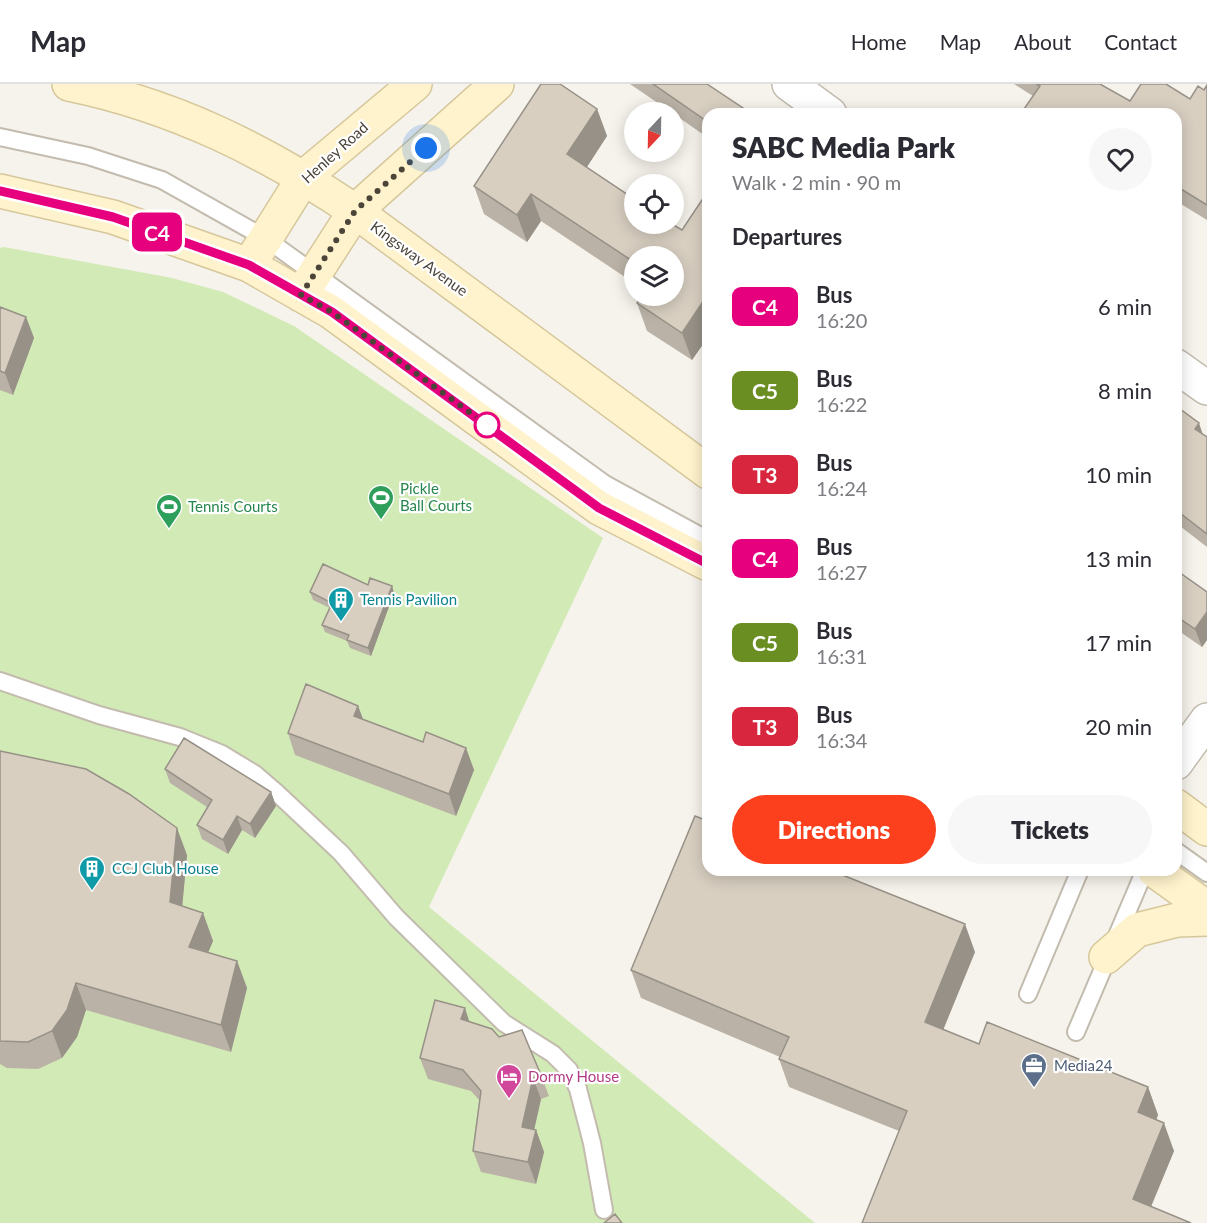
<!DOCTYPE html>
<html lang="en">
<head>
<meta charset="utf-8">
<style>
  :root { --surface:#fff; --page:#f7f7f7; --text:#2b2b33; --muted:#7c7c81; --line:#e1e1e2; --accent:#fc3f1d }
  body { margin:0; font-family:Lato,sans-serif; background:var(--page); color:var(--text); height:100vh; display:flex; flex-direction:column; font-size:22px; white-space:nowrap }
  * { box-sizing:border-box; margin:0 }
  p { font-size:20px; color:var(--muted) }
  .icon { flex:none; width:33px; height:33px; fill:none; stroke:currentColor; stroke-width:2; stroke-linecap:round; stroke-linejoin:round }
  .map { position:relative; flex:1; overflow:hidden }
  .details { position:absolute; left:702px; top:24px; width:480px; height:768px; display:flex; flex-direction:column; background:var(--surface); border-radius:18px; box-shadow:0 3px 15px #0003 }
  .details>* { flex:none }
  .badge { padding:0 12px; border-radius:9px; font-size:21px; line-height:39px }
  .needle { width:39px; rotate:202deg }
  .fabs { position:absolute; left:624px; top:18px; display:grid; gap:12px }
  .fabs a { display:grid; place-items:center; width:60px; height:60px; border-radius:50%; background:var(--surface); box-shadow:0 3px 15px #0003; font-size:30px }
  .you { position:absolute; width:30px; height:30px; margin:-15px; border:4px solid #fff; border-radius:50%; background:#1a73e8; box-shadow:0 0 0 9px #1a73e833 }
  .map>.badge { position:absolute; translate:-50% -50%; box-shadow:0 0 0 3px #fff }
  h2 { padding:0 30px; font-size:22px; line-height:54px }
  .round { display:grid; place-items:center; flex:none; width:63px; height:63px; border-radius:32px; background:var(--page) }
  .summary { display:flex; align-items:center; justify-content:space-between; height:102px; padding:0 30px }
  h1 { font-size:28px; font-weight:800; line-height:45px }
  .action { display:flex; gap:12px; margin-top:auto; padding:12px 30px }
  .action a { flex:1; height:69px; border-radius:36px; background:var(--accent); color:#fff; font-size:24px; font-weight:800; line-height:69px; text-align:center }
  .action a+a { background:var(--page); color:var(--text) }
  ul { padding:0; list-style:none }
  li { display:flex; align-items:center; gap:18px; height:84px; padding:0 30px }
  li div { flex:1 }
  li b { display:block; font-size:22px }
  li em { font-style:normal }
  li .badge { min-width:66px; font-weight:700; text-align:center }
  header { display:flex; align-items:center; gap:36px; box-sizing:border-box; height:84px; padding:0 30px; background:var(--surface); border-bottom:2px solid var(--line) }
  header strong { font-size:28px }
  nav { display:flex; gap:33px; margin-inline-start:auto; font-size:21px }
  .map>svg:first-child { display:block }
  .green { fill:#d2eab5 }
  .lines { fill:none; stroke-linecap:round; stroke-linejoin:round }
  .lane-casing { stroke:#c2bbae; stroke-width:20 }
  .street-casing { stroke:#c2bbae; stroke-width:36 }
  .secondary-casing { stroke:#d6c79b; stroke-width:36 }
  .lane { stroke:#fff; stroke-width:16 }
  .street { stroke:#fff; stroke-width:33 }
  .secondary { stroke:#fff3cd; stroke-width:33 }
  .wall { fill:#bab2a6 }
  .shaded-wall { fill:#979187 }
  .building { fill:#d8cfc1; stroke:#979187; stroke-width:1.5 }
  .line-casing { stroke:#fff; stroke-width:14 }
  .line { stroke:#e6007e; stroke-width:9 }
  .walk { stroke:#4b4439; stroke-width:6; stroke-dasharray:0 10.8 }
  .stop-dot { fill:#fff; stroke:#e6007e; stroke-width:3 }
  .labels { text-anchor:middle; stroke-width:4.5; stroke-linejoin:round; paint-order:stroke }
  .street-label { font-size:15px; fill:#4b4439; stroke:#fff }
  .leisure-label { font-size:15px; fill:#27864d; stroke:#fff; text-anchor:start }
  .culture-label { font-size:15px; fill:#0d838f; stroke:#fff; text-anchor:start }
  .service-label { font-size:15px; fill:#4e5e75; stroke:#fff; text-anchor:start }
  .hotel-label { font-size:15px; fill:#b23c85; stroke:#fff; text-anchor:start }
</style>
</head>
<body>
<header>
<strong>Map</strong>
<nav><a>Home</a><a>Map</a><a>About</a><a>Contact</a></nav>
</header>
<div class="map">
<svg width="1207" height="1139" viewBox="0 0 1207 1139">
  <rect width="100%" height="100%" fill="#f6f3ec"/>
  <path class="green" d="M4 163 172 194 223 208 294 242 603 454 429 823 815 1139H0V164Z"/>
  <g class="lines">
    <defs>
      <path id="lane" d="M0 53 88 72 162 96 265 154 605 400 708 456
        M0 597 99 631 180 653 222 670 255 690 277 709 341 769 396 833 504 939 553 970 569 986 578 1005 592 1059 604 1126
        M1176 767 1207 789
        M1028 910 1080 786
        M1076 948 1145 786"/>
      <path id="street" d="M789 0 830 30
        M1176 282 1207 304
        M1176 679 1207 636"/>
      <path id="secondary" d="M69 0C176 22 265 67 355 127L708 388
        M0 107 113 133 249 181 331 228 599 424 708 480
        M249 181 304 93 415 0
        M301 211 355 127 497 0
        M1176 722 1207 745
        M1154 786 1207 824
        M1106 873 1137 846 1177 836 1207 835"/>
    </defs>
    <use href="#lane" class="lane-casing"/>
    <use href="#street" class="street-casing"/>
    <use href="#secondary" class="secondary-casing"/>
    <use href="#lane" class="lane"/>
    <use href="#street" class="street"/>
    <use href="#secondary" class="secondary"/>
  </g>
  <path class="wall" d="M630 0H707L708 54 674 30V28H671Z
    M1014 0H1100L1130 17 1190 15 1204 6 1207 1V136L1176 117V30H1026L1024 25 1033 12Z
    M597 25 607 52 587 83 682 146 708 107V253L692 276 647 247 637 219 674 172H634V199L541 137 527 158 484 130 474 102Z
    M0 223 26 233 34 254 13 311 0 306Z
    M1176 322 1203 351 1207 353V463L1176 439Z
    M1176 486 1207 508V556L1202 563 1176 545Z
    M368 501 392 502 394 509 371 572 350 564 347 557 325 548 322 541 330 524 313 516 310 508Z
    M358 622 363 635 423 658 466 664 474 686 456 732 295 671 288 649Z
    M0 667 187 771 182 822 203 829 213 857 208 868 237 877 247 904 231 968 86 926 77 953 62 974 38 985 7 984 0 980Z
    M165 685 271 708 276 722 255 754 242 746 228 770 202 755 197 741 207 723 170 699Z
    M975 868 943 945 979 960 1148 1003 1158 1031 1156 1036 1174 1067 1151 1123 899 1047 789 1003 779 975 780 973 641 914 631 886Z
    M469 938 499 953 541 991 549 1012 541 1015 534 1046H536L544 1068 536 1100 481 1088 473 1067 480 1017 471 1007 428 995 420 974Z"/>
  <path class="shaded-wall" d="M597 25 607 52 577 98 567 70Z
    M531 110 541 137 527 158 517 131Z
    M708 210V253L692 276 682 249Z
    M26 233 34 254 13 311 5 289Z
    M1199 339 1205 357 1195 345Z
    M392 502 394 509 371 572 368 564Z
    M1207 528V556L1202 563 1195 545Z
    M358 622 366 643 354 632Z
    M466 664 474 686 456 732 449 710Z
    M271 708 276 722 255 754 250 740Z
    M237 732 242 746 228 770 223 756Z
    M177 744 187 771 180 846 170 818Z
    M203 829 213 857 199 890 189 863Z
    M965 840 975 868 935 966 925 938Z
    M237 877 247 904 231 968 221 941Z
    M76 899 86 926 77 953 62 974 52 947Z
    M465 924 472 946 461 935Z
    M533 994 541 1015 530 1064 522 1043Z
    M1148 1003 1158 1031 1148 1056 1138 1028Z
    M1164 1039 1174 1067 1144 1139 1133 1115Z
    M536 1046 544 1068 536 1100 528 1078Z"/>
  <path class="building" d="M541 0H560L597 25 567 70 634 115V140H672L682 146 708 107V210L682 249 637 219 642 212H674V172H634V178L531 110 517 131 474 102Z
    M653 0H707L752 30H708V38Z
    M1036 0H1100L1130 17 1141 0H1166L1190 15 1198 2 1204 6 1207 1V121L1176 102V30H1032L1024 25 1040 2Z
    M0 223 26 233 5 289 0 287Z
    M1176 322 1199 339 1195 345 1207 353V450L1176 426Z
    M323 480 368 501 370 494 392 502 368 564 347 556 349 551 322 541 332 519 310 508Z
    M1176 486 1207 508V528L1195 545 1176 532Z
    M306 600 358 622 354 632 423 658 426 648 466 664 449 710 288 649Z
    M184 654 271 708 250 740 237 732 223 756 197 741 212 716 165 685Z
    M0 667 86 685 129 710 177 744 170 818 203 829 189 863 237 877 221 941 76 899 67 926 52 947 28 958 0 957Z
    M695 732 708 737V786H830L965 840 925 938 979 960 987 938 1148 1003 1138 1028 1164 1039 1133 1115 1191 1139H862L907 1027 779 975 789 953 631 886Z
    M435 916 465 924 461 935 492 945 499 953 522 946 541 991 533 994 522 1043 536 1046 528 1078 473 1067 481 1007 463 986 420 974Z
    M615 1130 622 1139H604Z"/>
  <g class="lines">
    <defs>
      <path id="line" d="M0 107 113 133 249 181 332 228 599 424 708 480"/>
    </defs>
    <use href="#line" class="line-casing"/>
    <use href="#line" class="line"/>
    <path class="walk" d="M426 64 355 127 301 211 332 228 487 341"/>
  </g>
  <defs>
    <symbol id="stadium-pin" viewBox="-11 -11 22 30"><path d="M0 17L-7.5 6A9.5 9.5 0 1 1 7.5 6Z" fill="#2e9e5b" stroke="#fff"/><path d="M0-5a6.5 5 0 1 0 0 10a6.5 5 0 1 0 0-10ZM-3.5-1.8h7v3.6h-7Z" fill="#fff"/></symbol>
    <symbol id="building-pin" viewBox="-11 -11 22 30"><path d="M0 17L-7.5 6A9.5 9.5 0 1 1 7.5 6Z" fill="#0f9aa8" stroke="#fff"/><path d="M-4-6H4V6H1V3H-1V6H-4ZM-2.5-4.3h1.7v1.8h-1.7ZM.8-4.3h1.7v1.8H.8ZM-2.5-1h1.7V.8h-1.7ZM.8-1h1.7V.8H.8Z" fill="#fff"/></symbol>
    <symbol id="office-pin" viewBox="-11 -11 22 30"><path d="M0 17L-7.5 6A9.5 9.5 0 1 1 7.5 6Z" fill="#5c6f8a" stroke="#fff"/><path d="M-6-3h4V-5.5h4V-3h4V5H-6ZM-1-4.5V-3h2v-1.5ZM-6 0V1H6V0Z" fill="#fff"/></symbol>
    <symbol id="hotel-pin" viewBox="-11 -11 22 30"><path d="M0 17L-7.5 6A9.5 9.5 0 1 1 7.5 6Z" fill="#d1479c" stroke="#fff"/><path d="M-6-4.5h1.5V1H6V5H4.5V3h-9V5H-6ZM-4 0a1.8 1.8 0 1 1 3.6 0ZM.5 0V-2.5h3Q6-2.5 6 0Z" fill="#fff"/></symbol>
  </defs>
  <g fill-rule="evenodd">
    <use href="#stadium-pin" x="366" y="399" width="30" height="40"/>
    <use href="#stadium-pin" x="154" y="408" width="30" height="40"/>
    <use href="#building-pin" x="326" y="501" width="30" height="40"/>
    <use href="#building-pin" x="77" y="770" width="30" height="40"/>
    <use href="#office-pin" x="1019" y="967" width="30" height="40"/>
    <use href="#hotel-pin" x="494" y="978" width="30" height="40"/>
  </g>
  <circle class="stop-dot" cx="487" cy="341" r="12"/>
  <g class="labels">
    <g class="street-label">
      <text transform="translate(335 69) rotate(-42)" y="5">Henley Road</text>
      <text transform="translate(419 175) rotate(36)" y="5">Kingsway Avenue</text>
    </g>
    <g class="leisure-label">
      <text x="400" y="410">Pickle<tspan x="400" dy="17">Ball Courts</tspan></text>
      <text x="188" y="428">Tennis Courts</text>
    </g>
    <g class="culture-label">
      <text x="360" y="521">Tennis Pavilion</text>
      <text x="112" y="790">CCJ Club House</text>
    </g>
    <g class="service-label">
      <text x="1054" y="987">Media24</text>
    </g>
    <g class="hotel-label">
      <text x="528" y="998">Dormy House</text>
    </g>
  </g>
</svg>
<div class="fabs">
<a><svg class="needle" viewBox="-14 -14 28 28"><path d="M0-13l5 13h-10z" fill="#e53935"/><path d="M0 13l5-13h-10z" fill="#7c7c81"/></svg></a>
<a><svg class="icon" aria-label="locate" viewBox="0 0 24 24"><circle cx="12" cy="12" r="6"/><path d="M12 2v4M12 18v4M2 12h4M18 12h4"/></svg></a>
<a><svg class="icon" aria-label="layers" viewBox="0 0 24 24"><path d="M12 4l9 5-9 5-9-5zM3 14l9 5 9-5"/></svg></a>
</div>
<div class="you" style="left:426px;top:64px"></div>
<b class="badge" style="left:157px;top:148px;background:#e6007e;color:#fff">C4</b>
<section class="details">
<div class="summary"><div><h1>SABC Media Park</h1><p>Walk · 2 min · 90 m</p></div><a class="round"><svg class="icon" aria-label="heart" viewBox="0 0 24 24"><path d="M12 20l-8-8c-3-5 5-10 8-4 3-6 11-1 8 4z"/></svg></a></div>
<h2>Departures</h2>
<ul>
<li><span class="badge" style="background:#e6007e;color:#fff">C4</span><div><b>Bus</b><p>16:20</p></div><em>6 min</em></li>
<li><span class="badge" style="background:#6b8e23;color:#fff">C5</span><div><b>Bus</b><p>16:22</p></div><em>8 min</em></li>
<li><span class="badge" style="background:#d7263d;color:#fff">T3</span><div><b>Bus</b><p>16:24</p></div><em>10 min</em></li>
<li><span class="badge" style="background:#e6007e;color:#fff">C4</span><div><b>Bus</b><p>16:27</p></div><em>13 min</em></li>
<li><span class="badge" style="background:#6b8e23;color:#fff">C5</span><div><b>Bus</b><p>16:31</p></div><em>17 min</em></li>
<li><span class="badge" style="background:#d7263d;color:#fff">T3</span><div><b>Bus</b><p>16:34</p></div><em>20 min</em></li>
</ul>
<div class="action"><a>Directions</a><a>Tickets</a></div>
</section>
</div>
</body>
</html>
